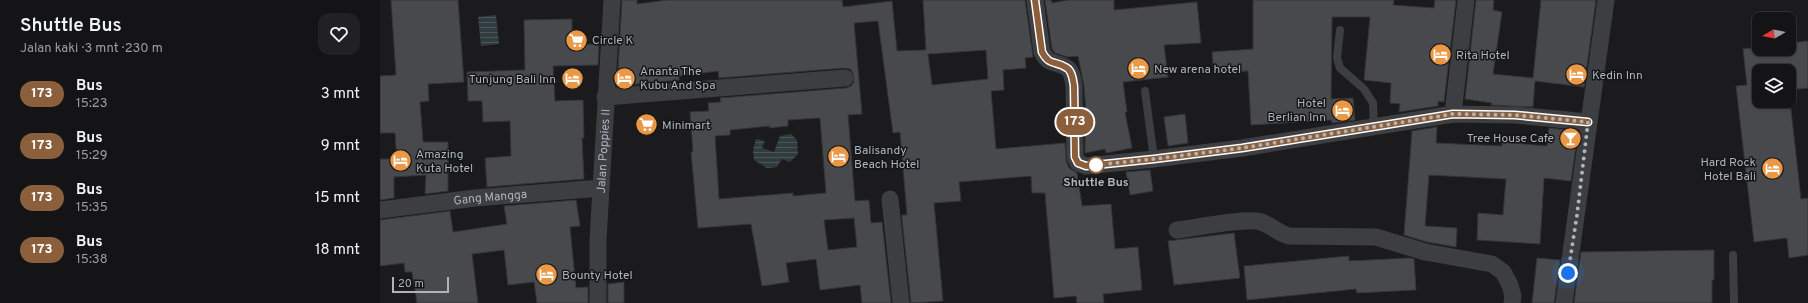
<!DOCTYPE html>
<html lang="id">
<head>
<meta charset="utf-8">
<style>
  :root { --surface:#141416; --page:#212123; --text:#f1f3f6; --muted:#9d9ea1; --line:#333335 }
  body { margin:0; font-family:Overpass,sans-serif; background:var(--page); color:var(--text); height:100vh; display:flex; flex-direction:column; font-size:15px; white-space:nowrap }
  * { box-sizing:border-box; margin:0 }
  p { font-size:13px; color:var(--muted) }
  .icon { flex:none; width:22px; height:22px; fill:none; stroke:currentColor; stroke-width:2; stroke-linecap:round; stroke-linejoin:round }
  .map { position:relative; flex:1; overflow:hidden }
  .drawer { display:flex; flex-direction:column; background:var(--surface); width:380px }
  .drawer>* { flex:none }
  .badge { padding:0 8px; border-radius:13px; font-size:14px; line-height:26px }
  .needle { width:26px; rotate:260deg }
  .fabs { position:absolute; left:1372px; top:12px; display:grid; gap:8px }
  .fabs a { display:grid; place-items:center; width:44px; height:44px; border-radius:8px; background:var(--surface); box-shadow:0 1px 3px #0004,0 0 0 1px var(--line); font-size:20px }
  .scale { position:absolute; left:12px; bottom:10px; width:57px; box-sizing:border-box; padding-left:4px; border:2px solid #aeb4bb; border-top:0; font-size:11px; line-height:14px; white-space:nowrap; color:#aeb4bb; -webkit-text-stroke:3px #151618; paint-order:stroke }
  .you { position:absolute; width:20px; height:20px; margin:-10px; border:3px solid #fff; border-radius:50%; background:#1a73e8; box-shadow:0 0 0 6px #1a73e833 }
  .map>.badge { position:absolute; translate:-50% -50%; box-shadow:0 0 0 2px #fff }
  .round { display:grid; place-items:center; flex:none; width:42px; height:42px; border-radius:12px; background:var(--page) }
  .summary { display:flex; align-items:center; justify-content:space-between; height:68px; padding:0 20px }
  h1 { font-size:19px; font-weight:600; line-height:30px }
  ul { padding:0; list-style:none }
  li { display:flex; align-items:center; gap:12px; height:52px; padding:0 20px }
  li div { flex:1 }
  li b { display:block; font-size:15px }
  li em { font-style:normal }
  li .badge { min-width:44px; font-weight:700; text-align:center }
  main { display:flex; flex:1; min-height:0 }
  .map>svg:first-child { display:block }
  .water { fill:url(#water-rules) }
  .building { fill:#48494d; stroke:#353539; fill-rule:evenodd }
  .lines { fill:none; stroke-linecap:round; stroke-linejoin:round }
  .service { stroke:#3c3e42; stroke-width:8 }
  .minor { stroke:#3c3e42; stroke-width:17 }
  .line-casing { stroke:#fff; stroke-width:9 }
  .line { stroke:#8b5e3c; stroke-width:6 }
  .walk { stroke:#aeb4bb; stroke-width:4; stroke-dasharray:0 7.2 }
  .stop-dot { fill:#fff; stroke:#8b5e3c; stroke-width:2 }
  .labels { text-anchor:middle; stroke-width:3; stroke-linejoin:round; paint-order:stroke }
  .poi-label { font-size:12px; fill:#aeb4bb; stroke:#151618; text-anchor:start }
  .street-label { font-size:12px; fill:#aeb4bb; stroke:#151618 }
  .stop-label { font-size:12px; font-weight:bold; fill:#aeb4bb; stroke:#151618 }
</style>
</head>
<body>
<main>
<section class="drawer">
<div class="summary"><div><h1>Shuttle Bus</h1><p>Jalan kaki · 3 mnt · 230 m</p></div><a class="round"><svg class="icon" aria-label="heart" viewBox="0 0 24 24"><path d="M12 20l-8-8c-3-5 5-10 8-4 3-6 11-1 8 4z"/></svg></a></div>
<ul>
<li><span class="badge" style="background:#8b5e3c;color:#fff">173</span><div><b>Bus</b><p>15:23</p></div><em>3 mnt</em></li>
<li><span class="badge" style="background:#8b5e3c;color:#fff">173</span><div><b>Bus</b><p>15:29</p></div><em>9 mnt</em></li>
<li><span class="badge" style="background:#8b5e3c;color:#fff">173</span><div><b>Bus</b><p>15:35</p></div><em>15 mnt</em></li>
<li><span class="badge" style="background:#8b5e3c;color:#fff">173</span><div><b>Bus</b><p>15:38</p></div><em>18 mnt</em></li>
</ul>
</section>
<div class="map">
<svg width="1428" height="303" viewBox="0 0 1428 303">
  <defs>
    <pattern id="water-rules" width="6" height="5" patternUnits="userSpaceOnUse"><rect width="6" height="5" fill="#313c40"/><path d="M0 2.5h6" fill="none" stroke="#4c565a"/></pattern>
  </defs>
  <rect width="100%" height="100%" fill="#1b1b1d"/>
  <path class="water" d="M116 15 119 44 101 46 98 17Z
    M411 134 417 140 418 154 410 162 402 159 397 167 387 168 374 160 373 150 376 139 385 141 382 148 394 152 400 136Z"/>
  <path class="building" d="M11 0H78L84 82 48 84 49 101 40 102 43 142H68V191L45 194 46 175 14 177V198L0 200V159H14V163H17L15 133H0V76L16 75Z
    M242 0H257V4L288 0H462L463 7 512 1 517 51 546 50 543 0H645L653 57 645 58 646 68 623 70 624 90 611 91 616 149 685 143 686 161 689 168 697 173 702 206 731 204 735 249 758 247 762 290 723 294 724 303H697L696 296 674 298 665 193H652L651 176 579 182 581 201 554 203 563 301 531 303 522 219V215H527L520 132 513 133 498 21 474 23 482 114 468 115 475 201 489 200 491 223 502 222 511 303H482L480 285 440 290 436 259 406 263 409 282 382 286 371 224 318 228 311 152H313L310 112 329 111 328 103 341 102 340 98 466 88 471 86 474 82 473 73 470 69 464 68 339 78 338 71 299 76V80L237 86ZM606 50 608 79 552 85 548 54ZM440 118 446 193 413 196V193L339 199 335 136 350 135V130L390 126 389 128 408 126V120ZM474 218 477 247 448 250 444 220Z
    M665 0H671L672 3 689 0H734V10L817 2 821 43 784 45 788 77 743 82 747 112H745L752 148 726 153 725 149 705 153V127L707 126 704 86 698 56 688 57 675 53 672 49Z
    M873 0H1014L1013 5 1054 8 1055 0H1076L1064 102 1058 101V106L1019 112 1020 104 1010 103 1011 83 984 80 990 17H952L951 99 973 98 975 120 952 123 951 120 871 125 868 71 834 73 832 52 873 49Z
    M1096 0H1114L1113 10 1122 12 1113 74 1153 78 1161 0H1216L1204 87 1155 81 1153 107 1111 105 1112 103 1085 99Z
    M192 19V45L219 44 218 65 173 66 175 101 203 100 204 138H202L204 179 107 187 105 158 131 156 130 121 103 122 102 101H88L87 72 145 70 144 20Z
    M1428 41V88L1409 90V71H1379V101H1410L1421 199 1428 198V255L1409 258 1407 238 1374 242 1356 86 1367 85 1363 49 1379 47V49H1409V43Z
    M805 114 808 143 788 146 784 117Z
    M1057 127 1056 143 1122 146V142L1167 146 1169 128 1198 131 1191 181 1164 178 1160 244 1097 240 1098 213 1123 215 1126 179 1049 175 1045 226 1077 228 1076 247 1047 242 1024 235 1032 131Z
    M770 170 773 191 750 195 746 172Z
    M196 200 200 226 190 227 196 288 208 287V303H157L154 282 128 285 124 250 92 254 98 303H37L32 272H25L24 263 0 266V220L70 211 73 232 127 224 124 206Z
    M854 233 860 278 794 285 788 241Z
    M1334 250V280H1332V303H1194L1201 252Z
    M969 256V261L1030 258 1034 259 1036 290 977 293 976 289 867 300 864 266Z
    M1157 258 1180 260 1174 303H1152Z
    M244 282V303H228V284Z"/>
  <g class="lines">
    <path class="service" d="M960 30 957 58 960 68 984 89 993 103 994 127
      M765 91 774 159
      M1353 255 1354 303"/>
    <g class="minor">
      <path d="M655 0 662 52C670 67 676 60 687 68 692 71 693 80 694 86L695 157 698 163 706 166 774 159 862 148 1073 114 1135 115 1208 122"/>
      <path d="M225 97 465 78"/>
      <path d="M1073 114 1086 0"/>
      <path d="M510 199 521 303"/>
      <path id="s1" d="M0 210 95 198 221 188"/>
      <path d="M797 230C814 228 868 217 881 222 891 225 898 233 909 236L996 237 1045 252 1112 264 1123 272 1130 285 1133 296 1132 303"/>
      <path id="s2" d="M218 303V240L232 0"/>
      <path d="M1184 303 1226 0"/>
    </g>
  </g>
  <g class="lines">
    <defs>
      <path id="line" d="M655 0 662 52C670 67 676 60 687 68 692 71 693 80 694 86L695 157 698 163 706 166 774 159 862 148 1073 114 1135 115 1208 122"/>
    </defs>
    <use href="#line" class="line-casing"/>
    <use href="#line" class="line"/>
    <path class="walk" d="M716 165 774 159 862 148 1073 114 1135 115 1208 122 1197 215 1188 273"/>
  </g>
  <defs>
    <symbol id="supermarket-disc" viewBox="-11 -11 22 22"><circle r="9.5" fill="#ea9845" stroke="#151618"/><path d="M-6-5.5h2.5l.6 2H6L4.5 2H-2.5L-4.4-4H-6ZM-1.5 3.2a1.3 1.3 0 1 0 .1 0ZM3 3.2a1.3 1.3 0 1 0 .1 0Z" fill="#fff"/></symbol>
    <symbol id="hotel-disc" viewBox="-11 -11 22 22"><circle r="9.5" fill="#ea9845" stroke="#151618"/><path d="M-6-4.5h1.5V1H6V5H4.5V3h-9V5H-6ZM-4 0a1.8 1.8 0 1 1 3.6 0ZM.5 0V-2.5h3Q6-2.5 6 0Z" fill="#fff"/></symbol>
    <symbol id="bar-disc" viewBox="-11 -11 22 22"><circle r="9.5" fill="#ea9845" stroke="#151618"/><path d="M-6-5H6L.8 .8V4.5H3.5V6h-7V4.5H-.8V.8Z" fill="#fff"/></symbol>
  </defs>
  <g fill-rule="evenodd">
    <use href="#supermarket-disc" x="184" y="28" width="25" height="25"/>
    <use href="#hotel-disc" x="1048" y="42" width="25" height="25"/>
    <use href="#hotel-disc" x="746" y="56" width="25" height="25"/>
    <use href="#hotel-disc" x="1184" y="62" width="25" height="25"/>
    <use href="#hotel-disc" x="232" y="66" width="25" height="25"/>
    <use href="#hotel-disc" x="180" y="66" width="25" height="25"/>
    <use href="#hotel-disc" x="950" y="98" width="25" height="25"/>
    <use href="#supermarket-disc" x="254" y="112" width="25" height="25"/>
    <use href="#bar-disc" x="1178" y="126" width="25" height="25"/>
    <use href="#hotel-disc" x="446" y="144" width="25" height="25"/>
    <use href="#hotel-disc" x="8" y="148" width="25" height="25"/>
    <use href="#hotel-disc" x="1380" y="156" width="25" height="25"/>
    <use href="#hotel-disc" x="154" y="262" width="25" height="25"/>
  </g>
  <circle class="stop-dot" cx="716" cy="165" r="8"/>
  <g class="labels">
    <g class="poi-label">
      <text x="212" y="44">Circle K</text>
      <text x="1076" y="59">Rita Hotel</text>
      <text x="774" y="73">New arena hotel</text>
      <text x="260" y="75">Ananta The<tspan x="260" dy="14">Kubu And Spa</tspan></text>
      <text x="1212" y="79">Kedin Inn</text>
      <text x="176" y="83" text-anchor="end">Tunjung Bali Inn</text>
      <text x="946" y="107" text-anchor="end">Hotel<tspan x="946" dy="14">Berlian Inn</tspan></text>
      <text x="282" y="129">Minimart</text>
      <text x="1174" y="142" text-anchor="end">Tree House Cafe</text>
      <text x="474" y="154">Balisandy<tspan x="474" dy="14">Beach Hotel</tspan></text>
      <text x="36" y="158">Amazing<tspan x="36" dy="14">Kuta Hotel</tspan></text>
      <text x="1376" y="166" text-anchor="end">Hard Rock<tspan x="1376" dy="14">Hotel Bali</tspan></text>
      <text x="182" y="279">Bounty Hotel</text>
    </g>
    <g class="street-label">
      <text dy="4" stroke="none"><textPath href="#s2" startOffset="152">Jalan Poppies II</textPath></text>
      <text dy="4" stroke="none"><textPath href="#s1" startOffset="111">Gang Mangga</textPath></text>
    </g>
    <g class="stop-label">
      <text x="716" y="186">Shuttle Bus</text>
    </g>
  </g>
</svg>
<div class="fabs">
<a><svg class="needle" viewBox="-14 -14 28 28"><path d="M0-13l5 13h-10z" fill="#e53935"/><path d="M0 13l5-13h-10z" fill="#9d9ea1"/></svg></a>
<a><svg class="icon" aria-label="layers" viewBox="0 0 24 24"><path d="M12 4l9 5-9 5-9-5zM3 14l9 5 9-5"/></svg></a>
</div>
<div class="scale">20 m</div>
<div class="you" style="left:1188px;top:273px"></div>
<b class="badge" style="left:695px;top:122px;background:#8b5e3c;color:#fff">173</b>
</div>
</main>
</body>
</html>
